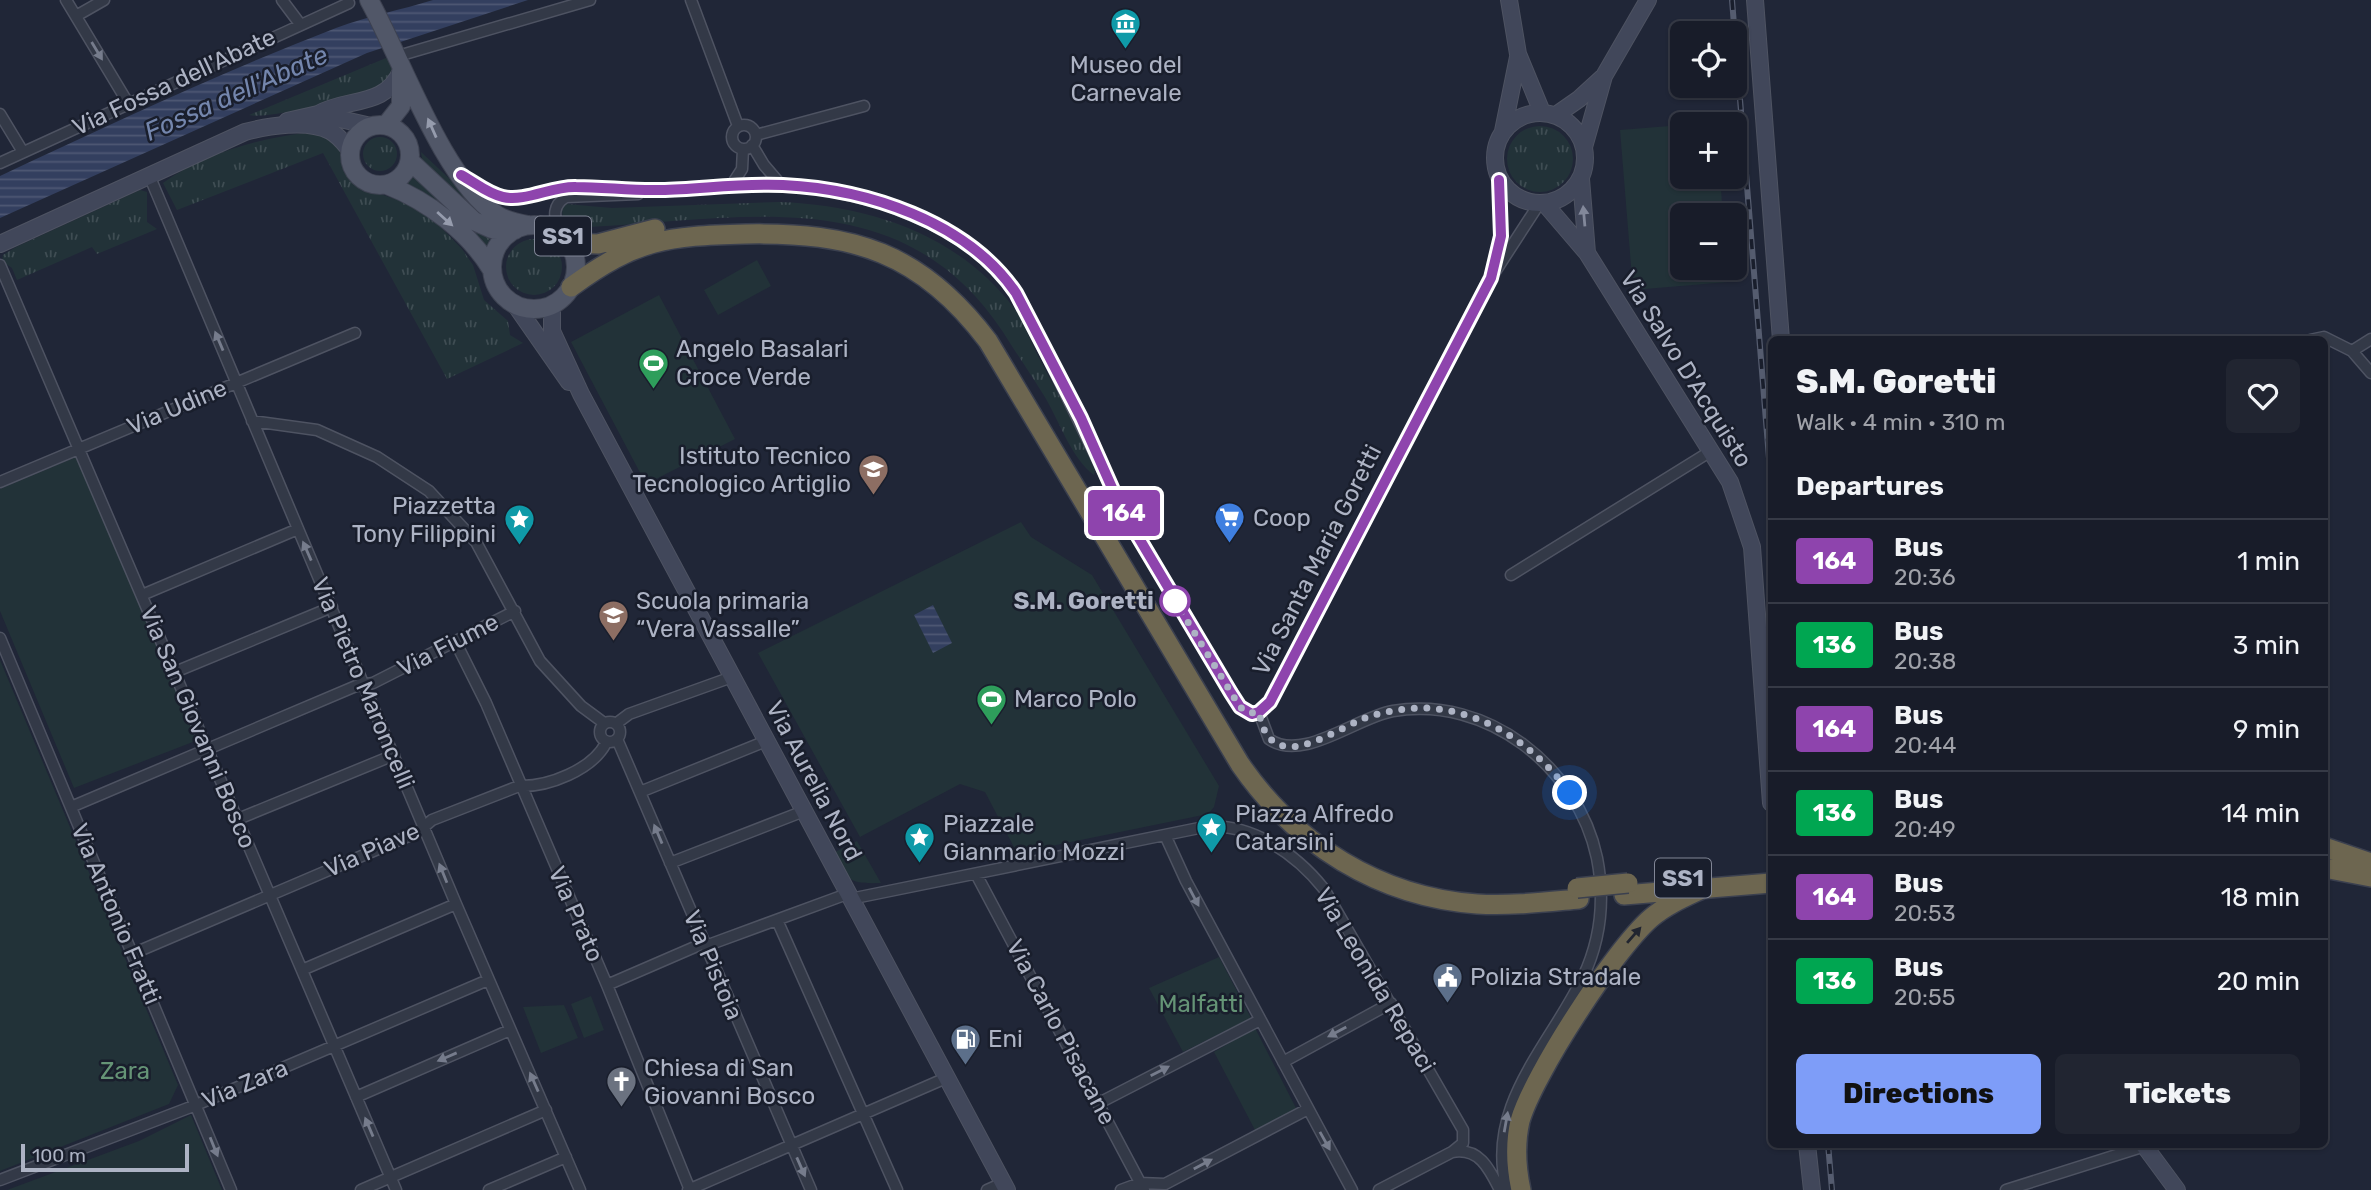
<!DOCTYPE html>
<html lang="en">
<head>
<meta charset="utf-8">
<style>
  :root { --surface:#181c29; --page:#212531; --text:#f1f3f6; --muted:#9fa1a8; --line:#363a46; --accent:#7e9df8 }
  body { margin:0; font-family:Rubik,sans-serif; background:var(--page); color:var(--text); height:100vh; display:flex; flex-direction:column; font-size:26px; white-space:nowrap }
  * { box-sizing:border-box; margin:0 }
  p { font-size:23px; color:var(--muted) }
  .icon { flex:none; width:38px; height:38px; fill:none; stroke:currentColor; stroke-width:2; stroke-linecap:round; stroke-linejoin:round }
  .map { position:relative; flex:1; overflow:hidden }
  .details { position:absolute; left:1768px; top:336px; width:560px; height:812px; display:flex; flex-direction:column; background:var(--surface); border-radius:10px; box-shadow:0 2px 5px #0004,0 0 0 2px var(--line) }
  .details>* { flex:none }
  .badge { padding:0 14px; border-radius:5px; font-size:24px; line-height:46px }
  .controls { position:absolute; left:1670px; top:21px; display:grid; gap:14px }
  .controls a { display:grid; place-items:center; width:77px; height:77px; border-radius:10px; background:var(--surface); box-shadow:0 2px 5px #0004,0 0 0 2px var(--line); font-size:35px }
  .scale { position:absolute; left:21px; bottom:18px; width:168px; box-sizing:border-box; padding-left:7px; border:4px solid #adb3c4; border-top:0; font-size:19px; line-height:24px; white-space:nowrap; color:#adb3c4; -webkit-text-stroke:5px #191e2c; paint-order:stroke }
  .you { position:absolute; width:35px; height:35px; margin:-18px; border:5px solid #fff; border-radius:50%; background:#1a73e8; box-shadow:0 0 0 10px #1a73e833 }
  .map>.badge { position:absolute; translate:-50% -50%; box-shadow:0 0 0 4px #fff }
  h2 { padding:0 28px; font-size:26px; line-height:63px }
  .round { display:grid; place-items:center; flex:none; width:74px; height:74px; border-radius:10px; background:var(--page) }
  .headline { display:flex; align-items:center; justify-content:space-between; height:119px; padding:0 28px }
  h1 { font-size:33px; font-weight:800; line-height:52px }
  .primary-button { display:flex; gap:14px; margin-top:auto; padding:14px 28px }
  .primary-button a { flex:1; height:80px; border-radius:10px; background:var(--accent); color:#111; font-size:28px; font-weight:800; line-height:80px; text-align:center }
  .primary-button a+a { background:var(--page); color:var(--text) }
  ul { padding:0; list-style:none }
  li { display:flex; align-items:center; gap:21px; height:84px; padding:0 28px; border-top:2px solid var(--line) }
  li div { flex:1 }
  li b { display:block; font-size:26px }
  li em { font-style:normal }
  li .badge { min-width:77px; font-weight:700; text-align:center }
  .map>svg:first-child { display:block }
  .grass { fill:url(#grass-tufts) }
  .green { fill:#223238 }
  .water { fill:url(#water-rules) }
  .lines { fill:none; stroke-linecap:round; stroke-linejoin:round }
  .street-casing { stroke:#4e5362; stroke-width:13 }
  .secondary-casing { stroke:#4e5362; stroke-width:18 }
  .primary-casing { stroke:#3d4251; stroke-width:20 }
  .highway-casing { stroke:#3b404f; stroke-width:22 }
  .street { stroke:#333947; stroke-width:10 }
  .secondary { stroke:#41475a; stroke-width:16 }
  .primary { stroke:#515768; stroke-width:18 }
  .highway { stroke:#6d6650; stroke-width:19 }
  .rail-casing { stroke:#555c6f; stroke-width:6 }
  .rail { stroke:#191e2c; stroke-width:3.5; stroke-dasharray:10; stroke-linecap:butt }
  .highway-bridge-casing { stroke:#3b404f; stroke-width:22; stroke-linecap:butt }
  .highway-bridge { stroke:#6d6650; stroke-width:19 }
  .oneway { fill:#767c8c }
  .oneway2 { fill:#969cad }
  .oneway3 { fill:#82889a }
  .oneway4 { fill:#212530 }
  .line-casing { stroke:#fff; stroke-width:16 }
  .line { stroke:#8e44ad; stroke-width:10 }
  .walk { stroke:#adb3c4; stroke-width:7; stroke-dasharray:0 12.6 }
  .stop-dot { fill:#fff; stroke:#8e44ad; stroke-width:3.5 }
  .labels { text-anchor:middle; stroke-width:5; stroke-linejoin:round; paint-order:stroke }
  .shield { fill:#191e2c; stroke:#818696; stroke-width:2 }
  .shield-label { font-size:23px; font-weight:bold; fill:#adb3c4 }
  .poi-label { font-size:24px; fill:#adb3c4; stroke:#191e2c; text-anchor:start }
  .street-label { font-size:24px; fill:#adb3c4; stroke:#191e2c }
  .stop-label { font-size:24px; font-weight:bold; fill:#adb3c4; stroke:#191e2c; text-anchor:end }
  .park-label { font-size:24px; fill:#659476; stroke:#191e2c }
  .water-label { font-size:26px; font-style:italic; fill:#7486ad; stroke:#191e2c }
</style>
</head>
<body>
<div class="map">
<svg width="2371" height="1190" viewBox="0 0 2371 1190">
  <defs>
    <pattern id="grass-tufts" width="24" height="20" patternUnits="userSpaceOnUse" patternTransform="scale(1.75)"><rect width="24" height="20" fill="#223238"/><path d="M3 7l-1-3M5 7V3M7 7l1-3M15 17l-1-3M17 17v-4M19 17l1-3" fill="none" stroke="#3f4d53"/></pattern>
    <pattern id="water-rules" width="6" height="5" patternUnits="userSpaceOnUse" patternTransform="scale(1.75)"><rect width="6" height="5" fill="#333f5f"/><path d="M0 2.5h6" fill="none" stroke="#4e5874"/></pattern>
  </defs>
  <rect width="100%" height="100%" fill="#202637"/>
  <path class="grass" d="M386 58 394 67C393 74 391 81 384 85 365 96 268 120 249 115Z
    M1507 159a33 33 0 1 1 66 0a33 33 0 1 1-66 0Z
    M304 133 331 138 340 150 344 172 355 185 423 209 462 249 473 265 484 300 508 321 510 335 523 343 447 379 323 153 177 210 163 183C202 155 256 139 304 133Z
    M363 154a17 17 0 1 1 34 0a17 17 0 1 1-34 0Z
    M421 152 490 217V224L423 163Z
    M412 176 492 235 486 247 404 185Z
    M140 190 147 192V222L157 229 97 254 92 247 17 280 12 268 2 261 3 255 16 247Z
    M779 202C868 205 958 234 1014 308 1024 321 1030 341 1038 356 1058 394 1078 431 1095 470L1094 475C1070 457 1059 419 1043 394 1030 373 1016 353 1003 332 902 179 742 220 588 227L563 221 562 208 566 204 612 208Z
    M506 267a28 28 0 1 1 56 0a28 28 0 1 1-56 0Z"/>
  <path class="green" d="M1682 125V177H1720L1723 215H1682V268H1727L1728 282 1633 290 1620 130Z
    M757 260 771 286 718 315 704 290Z
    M659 295 735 439 646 484 571 342Z
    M76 457 198 740 74 788 0 611V489Z
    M1021 522 1031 537 1092 575 1219 786 1214 807 1208 814 1017 853 985 792 960 784 860 837 758 653Z
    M0 660 178 1085 169 1104 0 1171Z
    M857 841 881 883C849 884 847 881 833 853Z
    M1219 957 1251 1018 1183 1052 1149 988Z
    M591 996 604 1030 584 1038 571 1004Z
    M564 1005 578 1038 541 1053 523 1007Z
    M1255 1028 1297 1110 1255 1130 1214 1052Z
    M191 1115 222 1190H7L139 1141Z"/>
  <path class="water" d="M433 0H528L367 53 0 218V176C111 124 222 72 336 28 368 16 401 10 433 0Z
    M933 605 952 643 933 653 914 615Z"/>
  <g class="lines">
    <defs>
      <path id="street" d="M66 0 128 103
        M282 0 300 24
        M691 0 738 126
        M76 16 104 0
        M398 56 590 0
        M0 114 23 152
        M732 137a12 12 0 1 1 24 0a12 12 0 1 1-24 0Z
        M756 135 864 106
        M752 145 764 165 781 185
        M0 163 349 3
        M149 175 456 904 580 1190
        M466 178 495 194 515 198 567 186 659 190 781 185 814 187 882 203 928 222 971 247 1004 276 1021 302 1121 508 1231 693 1240 707 1252 714 1259 712 1270 702 1491 278 1539 204
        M731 186 742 169 743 149
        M558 232C555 218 551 206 566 197L638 194
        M1496 262 1501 236 1499 180
        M0 265 396 1190
        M2310 340 2324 337 2352 351 2371 339
        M2352 351 2371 373
        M252 421 317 430 377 457 429 491 476 542 540 661 581 706 604 723
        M0 482 355 333
        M1511 575 1711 451
        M142 595 298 529
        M0 638 231 1190
        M455 641 486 703 607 985 690 1190
        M175 672 332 607
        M1259 712 1269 739C1302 763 1357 717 1393 711 1487 695 1578 767 1597 858 1605 899 1601 939 1583 977 1550 1046 1484 1106 1507 1190
        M600 732a10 10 0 1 1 20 0a10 10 0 1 1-20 0Z
        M617 723 629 714 732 677
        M617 739 811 1190
        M640 792 766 741
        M71 807 356 686 373 683 515 611
        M238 819 394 755
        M1165 835 1186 881 1352 1190
        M670 863 804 811
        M976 874 1144 1190
        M850 899 1204 827C1251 822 1296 854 1324 889L1463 1130V1143L1452 1152 1379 1190
        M777 920 897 1190
        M132 954 418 832 432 820 519 786C548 787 592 770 606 743
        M302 970 456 904
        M607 985 704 943 711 944 847 894
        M1283 1062 1391 1003
        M356 1097 510 1030
        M1099 1103 1260 1020
        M1452 1152C1479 1147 1489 1168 1500 1190
        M0 1180 196 1105 488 980
        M361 1190 546 1110
        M489 1190 566 1157
        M688 1190 946 1078
        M987 1190 1003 1183
        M1121 1190 1140 1183 1165 1184 1308 1109
        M2006 1190 2145 1146"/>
      <path id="secondary" d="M1509 0 1518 54 1542 112
        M1755 0 1781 340
        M1495 158a45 45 0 1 1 90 0a45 45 0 1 1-90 0Z
        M318 114C347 97 385 108 401 71
        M1556 115 1579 99 1602 78
        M287 121 318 114 371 126
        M1503 131 1518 57
        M1584 147 1604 76 1648 0
        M1581 179 1587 253
        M1545 204 1587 253 1730 482 1752 547 1771 803
        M0 244 245 132C268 126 307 119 330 131 338 135 344 143 350 150
        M514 303 569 382
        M552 305V331L581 394 1007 1190
        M1807 1144 1812 1190
        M2143 1144 2177 1190"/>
      <path id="primary" d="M369 0C402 59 442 178 497 215 506 221 517 223 528 225
        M350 155a30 30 0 1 1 60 0a30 30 0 1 1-60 0Z
        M386 125 401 106V72
        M410 161 474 221 492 229 515 230
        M387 185C428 201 469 232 492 270
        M492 267a42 42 0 1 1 84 0a42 42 0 1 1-84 0Z"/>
      <path id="highway" d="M568 243 598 244 655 229
        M571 287C636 239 667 236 746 234 853 232 921 252 988 341L1240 764C1295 844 1379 897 1477 904 1511 906 1545 902 1579 899
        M2324 847 2371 863
        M2324 868 2371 877
        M1624 895 1771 883
        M1521 1190C1516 1167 1515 1143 1520 1121 1533 1075 1615 949 1651 918 1666 905 1685 897 1702 889"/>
    </defs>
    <use href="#street" class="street-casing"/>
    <use href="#secondary" class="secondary-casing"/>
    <use href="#primary" class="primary-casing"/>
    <use href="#highway" class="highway-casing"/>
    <use href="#street" class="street"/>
    <use href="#secondary" class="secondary"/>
    <use href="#primary" class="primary"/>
    <use href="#highway" class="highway"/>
    <defs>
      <path id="rail" d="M1732 0 1771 483
        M1828 1144 1832 1190"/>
    </defs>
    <use href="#rail" class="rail-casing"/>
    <use href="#rail" class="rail"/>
    <defs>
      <path id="highway-bridge" d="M1577 888 1628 883"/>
    </defs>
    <use href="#highway-bridge" class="highway-bridge-casing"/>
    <use href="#highway-bridge" class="highway-bridge"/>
  </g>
  <defs><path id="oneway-solid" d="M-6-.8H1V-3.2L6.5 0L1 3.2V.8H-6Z" transform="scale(1.75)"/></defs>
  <g class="oneway">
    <use href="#oneway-solid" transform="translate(97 51) rotate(59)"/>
    <use href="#oneway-solid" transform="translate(219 341) rotate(-113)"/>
    <use href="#oneway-solid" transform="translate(307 551) rotate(-114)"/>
    <use href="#oneway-solid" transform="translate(658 834) rotate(-113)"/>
    <use href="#oneway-solid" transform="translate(443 873) rotate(-112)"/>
    <use href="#oneway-solid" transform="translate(1194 897) rotate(62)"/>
    <use href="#oneway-solid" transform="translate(1337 1032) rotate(152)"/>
    <use href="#oneway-solid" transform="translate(447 1057) rotate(157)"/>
    <use href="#oneway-solid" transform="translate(1160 1071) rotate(-27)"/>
    <use href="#oneway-solid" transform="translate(534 1082) rotate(-114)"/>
    <use href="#oneway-solid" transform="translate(1506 1122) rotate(-80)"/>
    <use href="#oneway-solid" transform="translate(369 1127) rotate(-113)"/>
    <use href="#oneway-solid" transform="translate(1325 1141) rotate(61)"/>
    <use href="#oneway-solid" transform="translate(214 1147) rotate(68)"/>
    <use href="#oneway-solid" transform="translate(1203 1164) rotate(-28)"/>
    <use href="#oneway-solid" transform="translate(801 1167) rotate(66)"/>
  </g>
  <g class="oneway2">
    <use href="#oneway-solid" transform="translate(432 128) rotate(-114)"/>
    <use href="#oneway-solid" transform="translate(445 219) rotate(42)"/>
  </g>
  <use class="oneway3" href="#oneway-solid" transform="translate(1584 216) rotate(-95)"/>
  <use class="oneway4" href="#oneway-solid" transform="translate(1634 935) rotate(-49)"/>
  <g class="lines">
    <defs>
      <path id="line" d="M461 175C474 182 488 194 503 197 526 202 552 186 576 187 604 187 633 191 661 190 701 189 742 183 783 185 866 189 967 221 1016 293L1081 418 1121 508 1231 693 1240 707 1252 714 1259 712 1270 702 1491 278 1501 236 1499 180"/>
    </defs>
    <use href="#line" class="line-casing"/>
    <use href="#line" class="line"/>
    <path class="walk" d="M1175 601 1240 707 1249 713 1259 712C1270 778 1330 732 1365 718 1382 712 1400 709 1418 708 1480 707 1535 745 1570 793"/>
  </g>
  <defs>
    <symbol id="museum-pin" viewBox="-11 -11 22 30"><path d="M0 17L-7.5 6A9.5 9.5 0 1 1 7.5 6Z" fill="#0f9aa8" stroke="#191e2c"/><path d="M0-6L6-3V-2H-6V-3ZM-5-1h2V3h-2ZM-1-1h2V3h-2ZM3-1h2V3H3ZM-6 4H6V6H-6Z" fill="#fff"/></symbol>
    <symbol id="stadium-pin" viewBox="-11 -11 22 30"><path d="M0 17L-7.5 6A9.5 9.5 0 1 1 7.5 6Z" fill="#2e9e5b" stroke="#191e2c"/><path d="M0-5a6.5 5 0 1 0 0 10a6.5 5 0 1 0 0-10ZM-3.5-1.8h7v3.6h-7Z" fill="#fff"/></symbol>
    <symbol id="school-pin" viewBox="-11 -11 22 30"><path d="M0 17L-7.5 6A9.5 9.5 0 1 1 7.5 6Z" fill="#8d6e63" stroke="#191e2c"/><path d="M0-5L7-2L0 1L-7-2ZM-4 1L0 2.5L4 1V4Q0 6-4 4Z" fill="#fff"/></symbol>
    <symbol id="supermarket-pin" viewBox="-11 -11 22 30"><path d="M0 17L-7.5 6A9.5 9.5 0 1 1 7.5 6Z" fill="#3f7fe0" stroke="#191e2c"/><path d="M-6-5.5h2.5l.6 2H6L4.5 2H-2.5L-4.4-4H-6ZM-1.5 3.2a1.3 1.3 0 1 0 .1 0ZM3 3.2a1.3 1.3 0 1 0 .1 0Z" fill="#fff"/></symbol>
    <symbol id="sight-pin" viewBox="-11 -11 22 30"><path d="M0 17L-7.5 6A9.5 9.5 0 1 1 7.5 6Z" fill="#0f9aa8" stroke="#191e2c"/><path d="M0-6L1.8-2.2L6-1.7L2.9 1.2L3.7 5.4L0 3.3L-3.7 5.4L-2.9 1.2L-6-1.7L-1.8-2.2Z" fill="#fff"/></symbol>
    <symbol id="civic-pin" viewBox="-11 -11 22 30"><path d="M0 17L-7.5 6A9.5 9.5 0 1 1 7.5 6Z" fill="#5c6f8a" stroke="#191e2c"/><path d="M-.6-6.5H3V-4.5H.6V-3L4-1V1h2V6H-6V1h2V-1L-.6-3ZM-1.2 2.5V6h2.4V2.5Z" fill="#fff"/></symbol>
    <symbol id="fuel-pin" viewBox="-11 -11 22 30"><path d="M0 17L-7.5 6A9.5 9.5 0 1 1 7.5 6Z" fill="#5c6f8a" stroke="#191e2c"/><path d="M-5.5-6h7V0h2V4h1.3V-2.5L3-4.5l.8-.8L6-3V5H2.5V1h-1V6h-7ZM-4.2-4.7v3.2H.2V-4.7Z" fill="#fff"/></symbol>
    <symbol id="church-pin" viewBox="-11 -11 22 30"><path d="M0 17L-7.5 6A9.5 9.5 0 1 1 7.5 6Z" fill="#6b7280" stroke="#191e2c"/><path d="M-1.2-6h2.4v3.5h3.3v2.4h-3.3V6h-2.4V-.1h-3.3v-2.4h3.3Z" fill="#fff"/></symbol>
  </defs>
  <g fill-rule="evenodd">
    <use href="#museum-pin" x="1108" y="6" width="35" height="47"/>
    <use href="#stadium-pin" x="636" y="346" width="35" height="47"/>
    <use href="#school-pin" x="856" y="452" width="35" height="47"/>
    <use href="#supermarket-pin" x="1212" y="500" width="35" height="47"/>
    <use href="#sight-pin" x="502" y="502" width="35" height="47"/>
    <use href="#school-pin" x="596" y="598" width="35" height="47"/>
    <use href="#stadium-pin" x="974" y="682" width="35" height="47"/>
    <use href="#sight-pin" x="1194" y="810" width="35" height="47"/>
    <use href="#sight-pin" x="902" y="820" width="35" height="47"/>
    <use href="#civic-pin" x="1430" y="960" width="35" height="47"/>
    <use href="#fuel-pin" x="948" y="1022" width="35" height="47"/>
    <use href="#church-pin" x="604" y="1064" width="35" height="47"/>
  </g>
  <circle class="stop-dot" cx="1175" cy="601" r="14"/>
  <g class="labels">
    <g class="shield">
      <rect x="535" y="216.5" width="56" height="39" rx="5"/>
      <rect x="1655" y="858.5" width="56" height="39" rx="5"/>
    </g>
    <g class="shield-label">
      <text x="563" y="244">SS1</text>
      <text x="1683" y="886">SS1</text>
    </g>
    <g class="poi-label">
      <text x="1126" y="73" text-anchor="middle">Museo del<tspan x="1126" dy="28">Carnevale</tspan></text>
      <text x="676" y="357">Angelo Basalari<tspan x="676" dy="28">Croce Verde</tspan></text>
      <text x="851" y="464" text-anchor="end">Istituto Tecnico<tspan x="851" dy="28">Tecnologico Artiglio</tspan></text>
      <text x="496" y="514" text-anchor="end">Piazzetta<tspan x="496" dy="28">Tony Filippini</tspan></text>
      <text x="1253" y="526">Coop</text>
      <text x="636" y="609">Scuola primaria<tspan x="636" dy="28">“Vera Vassalle”</tspan></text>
      <text x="1014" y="707">Marco Polo</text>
      <text x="1235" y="822">Piazza Alfredo<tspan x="1235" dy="28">Catarsini</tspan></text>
      <text x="943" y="832">Piazzale<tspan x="943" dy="28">Gianmario Mozzi</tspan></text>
      <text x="1470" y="985">Polizia Stradale</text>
      <text x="988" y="1047">Eni</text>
      <text x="644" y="1076">Chiesa di San<tspan x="644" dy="28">Giovanni Bosco</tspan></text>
    </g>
    <g class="street-label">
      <text transform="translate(174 82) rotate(-25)" y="8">Via Fossa dell'Abate</text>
      <text transform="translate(1686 369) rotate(58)" y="8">Via Salvo D'Acquisto</text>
      <text transform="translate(177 407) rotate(-23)" y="8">Via Udine</text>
      <text transform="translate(1317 560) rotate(-63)" y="8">Via Santa Maria Goretti</text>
      <text transform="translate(448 645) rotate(-27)" y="8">Via Fiume</text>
      <text transform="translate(363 683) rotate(67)" y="8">Via Pietro Maroncelli</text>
      <text transform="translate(198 727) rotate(67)" y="8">Via San Giovanni Bosco</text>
      <text transform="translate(814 781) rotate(62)" y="8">Via Aurelia Nord</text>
      <text transform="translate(372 850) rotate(-24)" y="8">Via Piave</text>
      <text transform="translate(116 914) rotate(67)" y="8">Via Antonio Fratti</text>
      <text transform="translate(576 914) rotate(66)" y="8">Via Prato</text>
      <text transform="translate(713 965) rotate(67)" y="8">Via Pistoia</text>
      <text transform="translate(1375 980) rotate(59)" y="8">Via Leonida Repaci</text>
      <text transform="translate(1061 1032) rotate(62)" y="8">Via Carlo Pisacane</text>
      <text transform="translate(245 1084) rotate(-23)" y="8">Via Zara</text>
    </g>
    <g class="stop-label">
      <text x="1154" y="609">S.M. Goretti</text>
    </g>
    <g class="park-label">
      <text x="1201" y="1012">Malfatti</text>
      <text x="125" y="1079">Zara</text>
    </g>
    <g class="water-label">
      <text transform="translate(236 93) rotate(-24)" y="9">Fossa dell'Abate</text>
    </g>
  </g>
</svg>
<div class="controls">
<a><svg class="icon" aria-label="locate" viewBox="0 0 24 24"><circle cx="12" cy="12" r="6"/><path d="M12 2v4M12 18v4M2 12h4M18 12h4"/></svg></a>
<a>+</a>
<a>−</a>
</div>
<div class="scale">100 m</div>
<div class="you" style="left:1570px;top:793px"></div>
<b class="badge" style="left:1124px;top:513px;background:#8e44ad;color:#fff">164</b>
<section class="details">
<div class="headline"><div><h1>S.M. Goretti</h1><p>Walk · 4 min · 310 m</p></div><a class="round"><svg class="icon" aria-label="heart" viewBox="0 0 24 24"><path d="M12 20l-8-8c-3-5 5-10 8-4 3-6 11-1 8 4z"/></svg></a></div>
<h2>Departures</h2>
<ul>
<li><span class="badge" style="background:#8e44ad;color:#fff">164</span><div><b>Bus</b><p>20:36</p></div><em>1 min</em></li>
<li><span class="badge" style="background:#00a651;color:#fff">136</span><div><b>Bus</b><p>20:38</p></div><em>3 min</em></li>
<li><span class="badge" style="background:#8e44ad;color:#fff">164</span><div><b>Bus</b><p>20:44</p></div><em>9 min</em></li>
<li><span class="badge" style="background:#00a651;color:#fff">136</span><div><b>Bus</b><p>20:49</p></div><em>14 min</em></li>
<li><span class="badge" style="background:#8e44ad;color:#fff">164</span><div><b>Bus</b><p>20:53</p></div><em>18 min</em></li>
<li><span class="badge" style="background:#00a651;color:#fff">136</span><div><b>Bus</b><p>20:55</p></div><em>20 min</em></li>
</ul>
<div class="primary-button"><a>Directions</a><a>Tickets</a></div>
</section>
</div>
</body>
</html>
